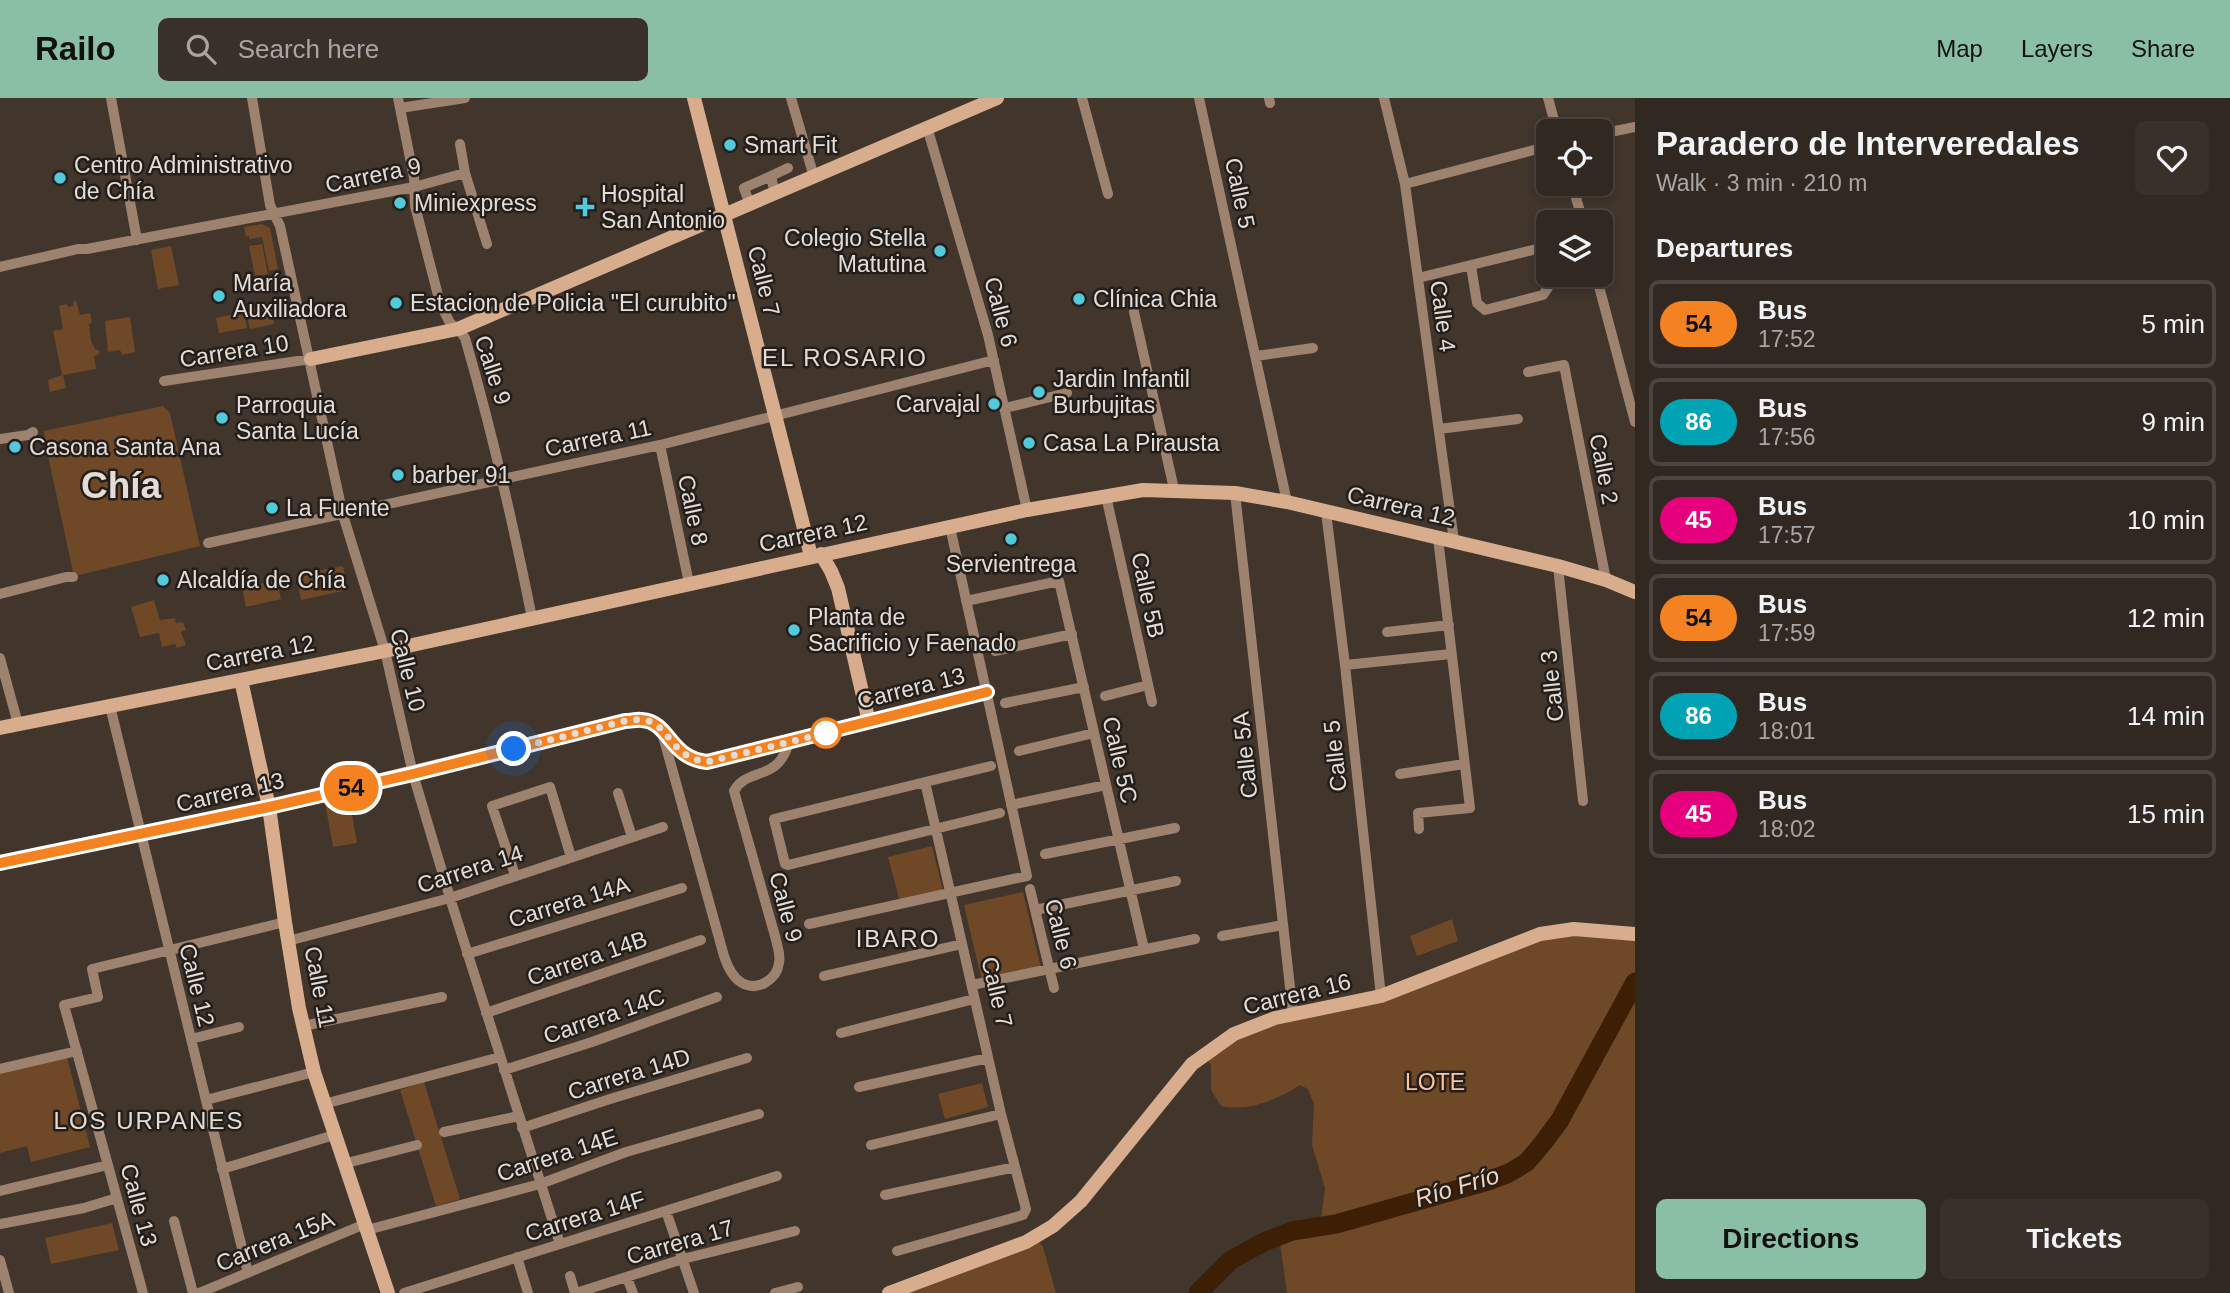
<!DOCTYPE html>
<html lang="en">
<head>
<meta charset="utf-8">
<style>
  :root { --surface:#312821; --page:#39302a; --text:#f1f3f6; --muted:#a8a6a5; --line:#4c443f; --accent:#8abfa5 }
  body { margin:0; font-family:Helvetica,sans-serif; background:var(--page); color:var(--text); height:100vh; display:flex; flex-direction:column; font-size:26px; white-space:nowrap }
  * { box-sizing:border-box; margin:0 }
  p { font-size:23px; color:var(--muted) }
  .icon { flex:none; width:38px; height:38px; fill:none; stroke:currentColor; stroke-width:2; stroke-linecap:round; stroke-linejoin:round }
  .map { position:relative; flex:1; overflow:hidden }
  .panel { display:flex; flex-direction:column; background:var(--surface); width:595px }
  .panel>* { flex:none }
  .badge { padding:0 14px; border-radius:23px; font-size:24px; line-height:46px }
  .buttons { position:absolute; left:1536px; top:21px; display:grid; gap:14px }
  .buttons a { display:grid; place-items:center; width:77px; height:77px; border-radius:10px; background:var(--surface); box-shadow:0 4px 10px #0003,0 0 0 2px var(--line); font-size:35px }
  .you { position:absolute; width:35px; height:35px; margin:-18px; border:5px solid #fff; border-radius:50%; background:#1a73e8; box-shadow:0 0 0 10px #1a73e833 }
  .map>.badge { position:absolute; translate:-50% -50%; box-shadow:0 0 0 4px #fff }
  h2 { padding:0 21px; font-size:26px; line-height:63px }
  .round { display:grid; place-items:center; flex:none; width:74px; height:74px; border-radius:10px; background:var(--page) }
  .overview { display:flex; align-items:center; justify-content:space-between; height:119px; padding:0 21px }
  h1 { font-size:33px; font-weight:800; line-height:52px }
  .button { display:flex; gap:14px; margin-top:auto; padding:14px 21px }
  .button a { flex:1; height:80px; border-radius:10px; background:var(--accent); color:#111; font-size:28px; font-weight:800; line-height:80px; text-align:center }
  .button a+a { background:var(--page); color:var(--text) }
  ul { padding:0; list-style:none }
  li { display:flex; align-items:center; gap:21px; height:88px; margin:0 14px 10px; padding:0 7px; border:4px solid var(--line); border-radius:10px }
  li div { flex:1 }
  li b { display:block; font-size:26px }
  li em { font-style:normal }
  li .badge { min-width:77px; font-weight:700; text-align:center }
  header { display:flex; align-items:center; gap:42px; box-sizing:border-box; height:98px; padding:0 35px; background:var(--accent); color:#111 }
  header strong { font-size:33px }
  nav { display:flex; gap:38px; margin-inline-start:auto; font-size:24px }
  .search { width:490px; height:63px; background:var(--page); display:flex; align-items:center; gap:18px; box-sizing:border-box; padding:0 24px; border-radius:10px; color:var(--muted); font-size:26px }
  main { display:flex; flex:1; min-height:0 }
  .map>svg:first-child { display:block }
  .green { fill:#6f4828 }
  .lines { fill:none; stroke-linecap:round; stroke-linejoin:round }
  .river { stroke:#3c1f05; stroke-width:19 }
  .street { stroke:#9d836f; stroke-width:10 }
  .secondary { stroke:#d7ad8d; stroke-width:14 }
  .line-casing { stroke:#fff; stroke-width:16 }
  .line { stroke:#f58220; stroke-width:10 }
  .walk { stroke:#e4dcd6; stroke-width:7; stroke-dasharray:0 12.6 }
  .poi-dot { fill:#53cadc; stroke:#241e1a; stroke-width:2.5 }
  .stop-dot { fill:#fff; stroke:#f58220; stroke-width:3.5 }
  .labels { text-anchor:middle; stroke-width:5; stroke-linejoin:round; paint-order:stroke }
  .poi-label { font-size:23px; fill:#e4dcd6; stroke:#241e1a; text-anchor:start }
  .street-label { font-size:23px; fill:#e4dcd6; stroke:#241e1a }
  .park-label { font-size:23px; fill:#f7c5a0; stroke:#241e1a }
  .neighbourhood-label { font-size:24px; letter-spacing:2px; fill:#e4dcd6; stroke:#241e1a }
  .water-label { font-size:24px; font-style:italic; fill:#f6d4bb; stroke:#241e1a }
  .town-label { font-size:37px; font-weight:bold; fill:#e4dcd6; stroke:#241e1a }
</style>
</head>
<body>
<header>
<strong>Railo</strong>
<div class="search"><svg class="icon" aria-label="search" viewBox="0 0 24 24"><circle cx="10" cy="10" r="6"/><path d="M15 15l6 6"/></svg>Search here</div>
<nav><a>Map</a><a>Layers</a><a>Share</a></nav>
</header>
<main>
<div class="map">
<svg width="1635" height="1195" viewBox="0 0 1635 1195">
  <rect width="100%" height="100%" fill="#41352c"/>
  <path class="green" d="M262 126 270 130 278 171 269 173 262 139 249 141V138L246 139 244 129Z
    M262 146 268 176 255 178 249 148Z
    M171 148 179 187 158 191 151 152Z
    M76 202 80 217 90 215 92 225 89 226 91 243 95 251 100 253 98 257 94 258 96 271 63 277 66 290 50 294 48 282 62 277 53 233 63 231 59 208 67 206 68 209 73 208V204Z
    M271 206 274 226 250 231 245 211Z
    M244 214 247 230 219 235 216 220Z
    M130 219 135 254 122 257 120 252 108 254 105 223Z
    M163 308 170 315 200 448 79 477 73 474 45 344 44 333Z
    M343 468 348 492 301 502 296 477Z
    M277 483 281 501 246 509 242 489Z
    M154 502 160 522 175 520 176 525 183 524 186 532 181 534 186 547 177 550 175 546 162 549 159 535 140 539 131 509Z
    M349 700 357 745 333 749 325 705Z
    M932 748 943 793 900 804 888 759Z
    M1023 794 1041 870 982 883 964 807Z
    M1452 821 1458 843 1417 858 1410 838Z
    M1540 836H1635V1195H1287L1279 1138 1292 1133 1320 1129 1325 1090 1312 1047 1314 1006 1308 991 1300 987C1277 1002 1248 1014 1221 1008L1211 992V967L1203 956 1233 936 1346 906Z
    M67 959 90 1049 31 1064 27 1048 0 1055V976Z
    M424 984 460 1101 436 1108 400 992Z
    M982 985 988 1009 945 1021 938 996Z
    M112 1125 119 1152 51 1166 45 1140Z
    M1035 1139 1043 1149 1056 1195H887Z"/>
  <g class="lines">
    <path class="river" d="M1198 1195 1231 1162 1264 1144 1292 1133 1336 1126 1488 1083 1509 1075 1527 1064 1543 1045 1560 1022 1635 884"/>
    <path class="street" d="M111 0 137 142
      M252 0 270 107 280 128 343 417 385 553 413 676 450 800 560 1146
      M398 0 414 80 415 108 440 205 450 225 458 231 465 240C492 333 513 425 532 520
      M791 0 814 79
      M1082 0 1108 96
      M1199 0 1287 404
      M1269 0 1270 5
      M1384 0 1405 86 1454 443
      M1548 0 1557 33
      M400 10 465 0
      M927 29 988 237 1027 412
      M1601 36 1635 29
      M460 46 465 75 487 146
      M771 78 788 70
      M1405 86 1549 48
      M1572 86 1583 124
      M750 107 744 90 771 78 775 96
      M1471 168 1477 205 1485 212 1543 197 1549 188 1541 150
      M0 169 78 151H87L414 89 465 75
      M1596 177 1635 324
      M1418 180 1549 148
      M1134 214 1174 391
      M1256 258 1313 250
      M1528 274 1564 267 1606 482
      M164 283 311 261
      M1005 310 1067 295
      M1439 331 1518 321
      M0 341 28 337 33 334
      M660 347 689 485
      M1235 395 1293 916
      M1106 398 1152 604
      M1326 414 1345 567 1381 898
      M208 445 660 347 994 262
      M1558 468 1583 703
      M0 496 66 479H73
      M966 503 1059 483 1144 851
      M1387 534 1449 527
      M995 553 1072 536
      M0 560 18 626
      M1345 567 1451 556
      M1105 598 1148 587
      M1005 605 1084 589
      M110 608 248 1175
      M869 624 987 595
      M663 638 724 858C727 867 733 880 742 885 758 894 777 881 779 865 781 857 777 847 775 838L734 693C748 668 778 685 789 644
      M1019 653 1094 635
      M991 668 774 721 785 766 788 767 1000 715
      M1400 676 1464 666
      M618 695 632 739
      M1011 707 1106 687
      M1419 731 1418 715 1470 710 1438 440
      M1045 756 1175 730
      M515 777 492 708 550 689 571 759
      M1030 791 1054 890
      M1035 812 1176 783
      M809 826 1027 778 950 429
      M1222 838 1283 827
      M288 843 450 800 663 729
      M467 856 682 790
      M824 878 962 846
      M972 887 1195 841
      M486 915 701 842
      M303 928 442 899
      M841 935 974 901
      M191 941 239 929
      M0 971 77 953
      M504 972 592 944 717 899
      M859 989 988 960
      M206 1002 314 974
      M324 1006 500 959
      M522 1030 610 1001 747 960
      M444 1034 519 1018
      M871 1047 1001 1016
      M343 1066 417 1047
      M222 1071 334 1037
      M0 1093 108 1067
      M885 1097 1015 1069
      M666 1113 694 1195
      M174 1123 193 1195
      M0 1126 84 1110 117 1100
      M367 1132 540 1086 626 1054 759 1016
      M897 1153 1023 1117 1026 1111 1001 1016 925 684
      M517 1159 528 1195
      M0 1162 9 1195
      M570 1178 575 1195
      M627 1180 633 1195
      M143 1195 64 907 98 899 92 871 285 824
      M199 1195 365 1126
      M404 1195 777 1078
      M576 1195 683 1161 795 1133
      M775 1195 798 1189"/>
    <path class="secondary" d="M694 0 811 458
      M311 261 458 231 997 0
      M241 582 269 709 285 824 299 910 314 974 388 1195
      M0 630 385 553 1027 412 1143 392 1235 395 1287 404 1558 468 1606 482 1635 494
      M0 765 269 709 625 623C631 623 637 622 642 622 670 625 669 660 707 664L869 624 838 490 831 473 821 456
      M889 1195 1026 1144 1053 1128 1081 1103 1192 966 1234 936 1275 920 1381 898 1540 836 1574 831 1635 836"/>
  </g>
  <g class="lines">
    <defs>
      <path id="line" d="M0 765 269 709 413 676 625 623C631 623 637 621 642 622 670 624 669 660 707 664L987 594"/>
    </defs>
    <use href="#line" class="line-casing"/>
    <use href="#line" class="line"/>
    <path class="walk" d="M514 651 625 623C631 623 637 621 642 622 670 624 669 660 707 664L826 635"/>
  </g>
  <g class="poi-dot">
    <circle cx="730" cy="47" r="7"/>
    <circle cx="60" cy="80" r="7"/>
    <circle cx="400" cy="105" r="7"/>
    <path d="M581.5 98.5h7v7h7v7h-7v7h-7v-7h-7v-7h7z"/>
    <circle cx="940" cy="153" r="7"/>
    <circle cx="219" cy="198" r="7"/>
    <circle cx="1079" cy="201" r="7"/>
    <circle cx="396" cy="205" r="7"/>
    <circle cx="1039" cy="294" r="7"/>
    <circle cx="994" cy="306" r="7"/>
    <circle cx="222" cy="320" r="7"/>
    <circle cx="1029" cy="345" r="7"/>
    <circle cx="15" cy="349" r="7"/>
    <circle cx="398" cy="377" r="7"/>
    <circle cx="272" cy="410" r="7"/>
    <circle cx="1011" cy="441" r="7"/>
    <circle cx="163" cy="482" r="7"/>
    <circle cx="794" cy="532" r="7"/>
  </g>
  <circle class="stop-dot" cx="826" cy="635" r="14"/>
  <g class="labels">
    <g class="poi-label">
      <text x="744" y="55">Smart Fit</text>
      <text x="74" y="75">Centro Administrativo<tspan x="74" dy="26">de Chía</tspan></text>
      <text x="601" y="104">Hospital<tspan x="601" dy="26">San Antonio</tspan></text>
      <text x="414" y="113">Miniexpress</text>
      <text x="926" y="148" text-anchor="end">Colegio Stella<tspan x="926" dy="26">Matutina</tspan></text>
      <text x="233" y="193">María<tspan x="233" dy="26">Auxiliadora</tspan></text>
      <text x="1093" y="209">Clínica Chia</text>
      <text x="410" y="213">Estacion de Policia "El curubito"</text>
      <text x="1053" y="289">Jardin Infantil<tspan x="1053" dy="26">Burbujitas</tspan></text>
      <text x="980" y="314" text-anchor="end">Carvajal</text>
      <text x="236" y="315">Parroquia<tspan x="236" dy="26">Santa Lucía</tspan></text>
      <text x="1043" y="353">Casa La Pirausta</text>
      <text x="29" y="357">Casona Santa Ana</text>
      <text x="412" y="385">barber 91</text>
      <text x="286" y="418">La Fuente</text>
      <text x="1011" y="474" text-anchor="middle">Servientrega</text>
      <text x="177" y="490">Alcaldía de Chía</text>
      <text x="808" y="527">Planta de<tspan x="808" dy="26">Sacrificio y Faenado</tspan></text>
    </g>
    <g class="street-label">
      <text transform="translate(373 77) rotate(-12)" y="8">Carrera 9</text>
      <text transform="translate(1240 95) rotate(78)" y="8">Calle 5</text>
      <text transform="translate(764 183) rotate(76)" y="8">Calle 7</text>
      <text transform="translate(1001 214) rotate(75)" y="8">Calle 6</text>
      <text transform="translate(1443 218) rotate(82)" y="8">Calle 4</text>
      <text transform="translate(234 253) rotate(-9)" y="8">Carrera 10</text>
      <text transform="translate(493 272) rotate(72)" y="8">Calle 9</text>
      <text transform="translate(598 340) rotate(-12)" y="8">Carrera 11</text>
      <text transform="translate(1604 371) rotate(79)" y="8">Calle 2</text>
      <text transform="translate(1401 408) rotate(13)" y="8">Carrera 12</text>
      <text transform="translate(693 412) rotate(78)" y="8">Calle 8</text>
      <text transform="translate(813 435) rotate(-12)" y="8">Carrera 12</text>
      <text transform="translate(1148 497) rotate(78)" y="8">Calle 5B</text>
      <text transform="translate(260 555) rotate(-11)" y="8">Carrera 12</text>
      <text transform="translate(408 572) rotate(76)" y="8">Calle 10</text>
      <text transform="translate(1552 588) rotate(-96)" y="8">Calle 3</text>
      <text transform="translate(911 590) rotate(-14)" y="8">Carrera 13</text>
      <text transform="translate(1245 657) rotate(-96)" y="8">Calle 5A</text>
      <text transform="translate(1335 658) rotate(-96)" y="8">Calle 5</text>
      <text transform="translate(1120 662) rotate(77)" y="8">Calle 5C</text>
      <text transform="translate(230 694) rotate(-13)" y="8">Carrera 13</text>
      <text transform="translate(470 771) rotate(-18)" y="8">Carrera 14</text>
      <text transform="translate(569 804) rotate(-17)" y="8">Carrera 14A</text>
      <text transform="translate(786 809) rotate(75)" y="8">Calle 9</text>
      <text transform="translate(1061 836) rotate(76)" y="8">Calle 6</text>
      <text transform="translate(587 860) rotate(-19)" y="8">Carrera 14B</text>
      <text transform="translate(197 887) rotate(76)" y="8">Calle 12</text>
      <text transform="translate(320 889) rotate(79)" y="8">Calle 11</text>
      <text transform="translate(997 894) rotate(77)" y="8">Calle 7</text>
      <text transform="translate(1297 896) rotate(-14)" y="8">Carrera 16</text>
      <text transform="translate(604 918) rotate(-19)" y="8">Carrera 14C</text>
      <text transform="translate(629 976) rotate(-17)" y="8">Carrera 14D</text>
      <text transform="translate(557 1057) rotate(-18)" y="8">Carrera 14E</text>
      <text transform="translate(139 1107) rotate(75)" y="8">Calle 13</text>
      <text transform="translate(585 1118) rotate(-17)" y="8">Carrera 14F</text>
      <text transform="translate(275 1143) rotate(-22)" y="8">Carrera 15A</text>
      <text transform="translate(680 1144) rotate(-16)" y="8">Carrera 17</text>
    </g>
    <g class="park-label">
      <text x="1435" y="992">LOTE</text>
    </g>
    <g class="neighbourhood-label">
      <text x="845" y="268">EL ROSARIO</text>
      <text x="898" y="849">IBARO</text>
      <text x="149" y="1031">LOS URPANES</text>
    </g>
    <g class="water-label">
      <text transform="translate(1457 1089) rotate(-17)" y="8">Río Frío</text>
    </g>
    <g class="town-label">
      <text x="121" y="400">Chía</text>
    </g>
  </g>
</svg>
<div class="buttons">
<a><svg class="icon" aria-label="locate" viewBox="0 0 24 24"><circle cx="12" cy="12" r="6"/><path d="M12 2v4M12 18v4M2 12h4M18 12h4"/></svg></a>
<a><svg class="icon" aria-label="layers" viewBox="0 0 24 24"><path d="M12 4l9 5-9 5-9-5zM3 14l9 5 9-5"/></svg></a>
</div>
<div class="you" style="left:514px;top:651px"></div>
<b class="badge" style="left:351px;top:690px;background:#f58220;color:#111">54</b>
</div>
<section class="panel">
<div class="overview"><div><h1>Paradero de Interveredales</h1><p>Walk · 3 min · 210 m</p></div><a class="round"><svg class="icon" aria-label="heart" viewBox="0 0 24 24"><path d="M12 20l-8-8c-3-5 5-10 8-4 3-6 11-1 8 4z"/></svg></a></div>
<h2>Departures</h2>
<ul>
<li><span class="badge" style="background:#f58220;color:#111">54</span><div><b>Bus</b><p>17:52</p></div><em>5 min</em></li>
<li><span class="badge" style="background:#00a3b4;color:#fff">86</span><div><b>Bus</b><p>17:56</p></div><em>9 min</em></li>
<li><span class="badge" style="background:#e6007e;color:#fff">45</span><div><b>Bus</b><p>17:57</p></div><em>10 min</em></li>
<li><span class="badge" style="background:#f58220;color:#111">54</span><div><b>Bus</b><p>17:59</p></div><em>12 min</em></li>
<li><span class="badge" style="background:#00a3b4;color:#fff">86</span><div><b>Bus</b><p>18:01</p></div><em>14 min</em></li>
<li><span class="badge" style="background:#e6007e;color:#fff">45</span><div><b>Bus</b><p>18:02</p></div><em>15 min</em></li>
</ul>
<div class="button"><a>Directions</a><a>Tickets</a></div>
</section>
</main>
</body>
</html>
